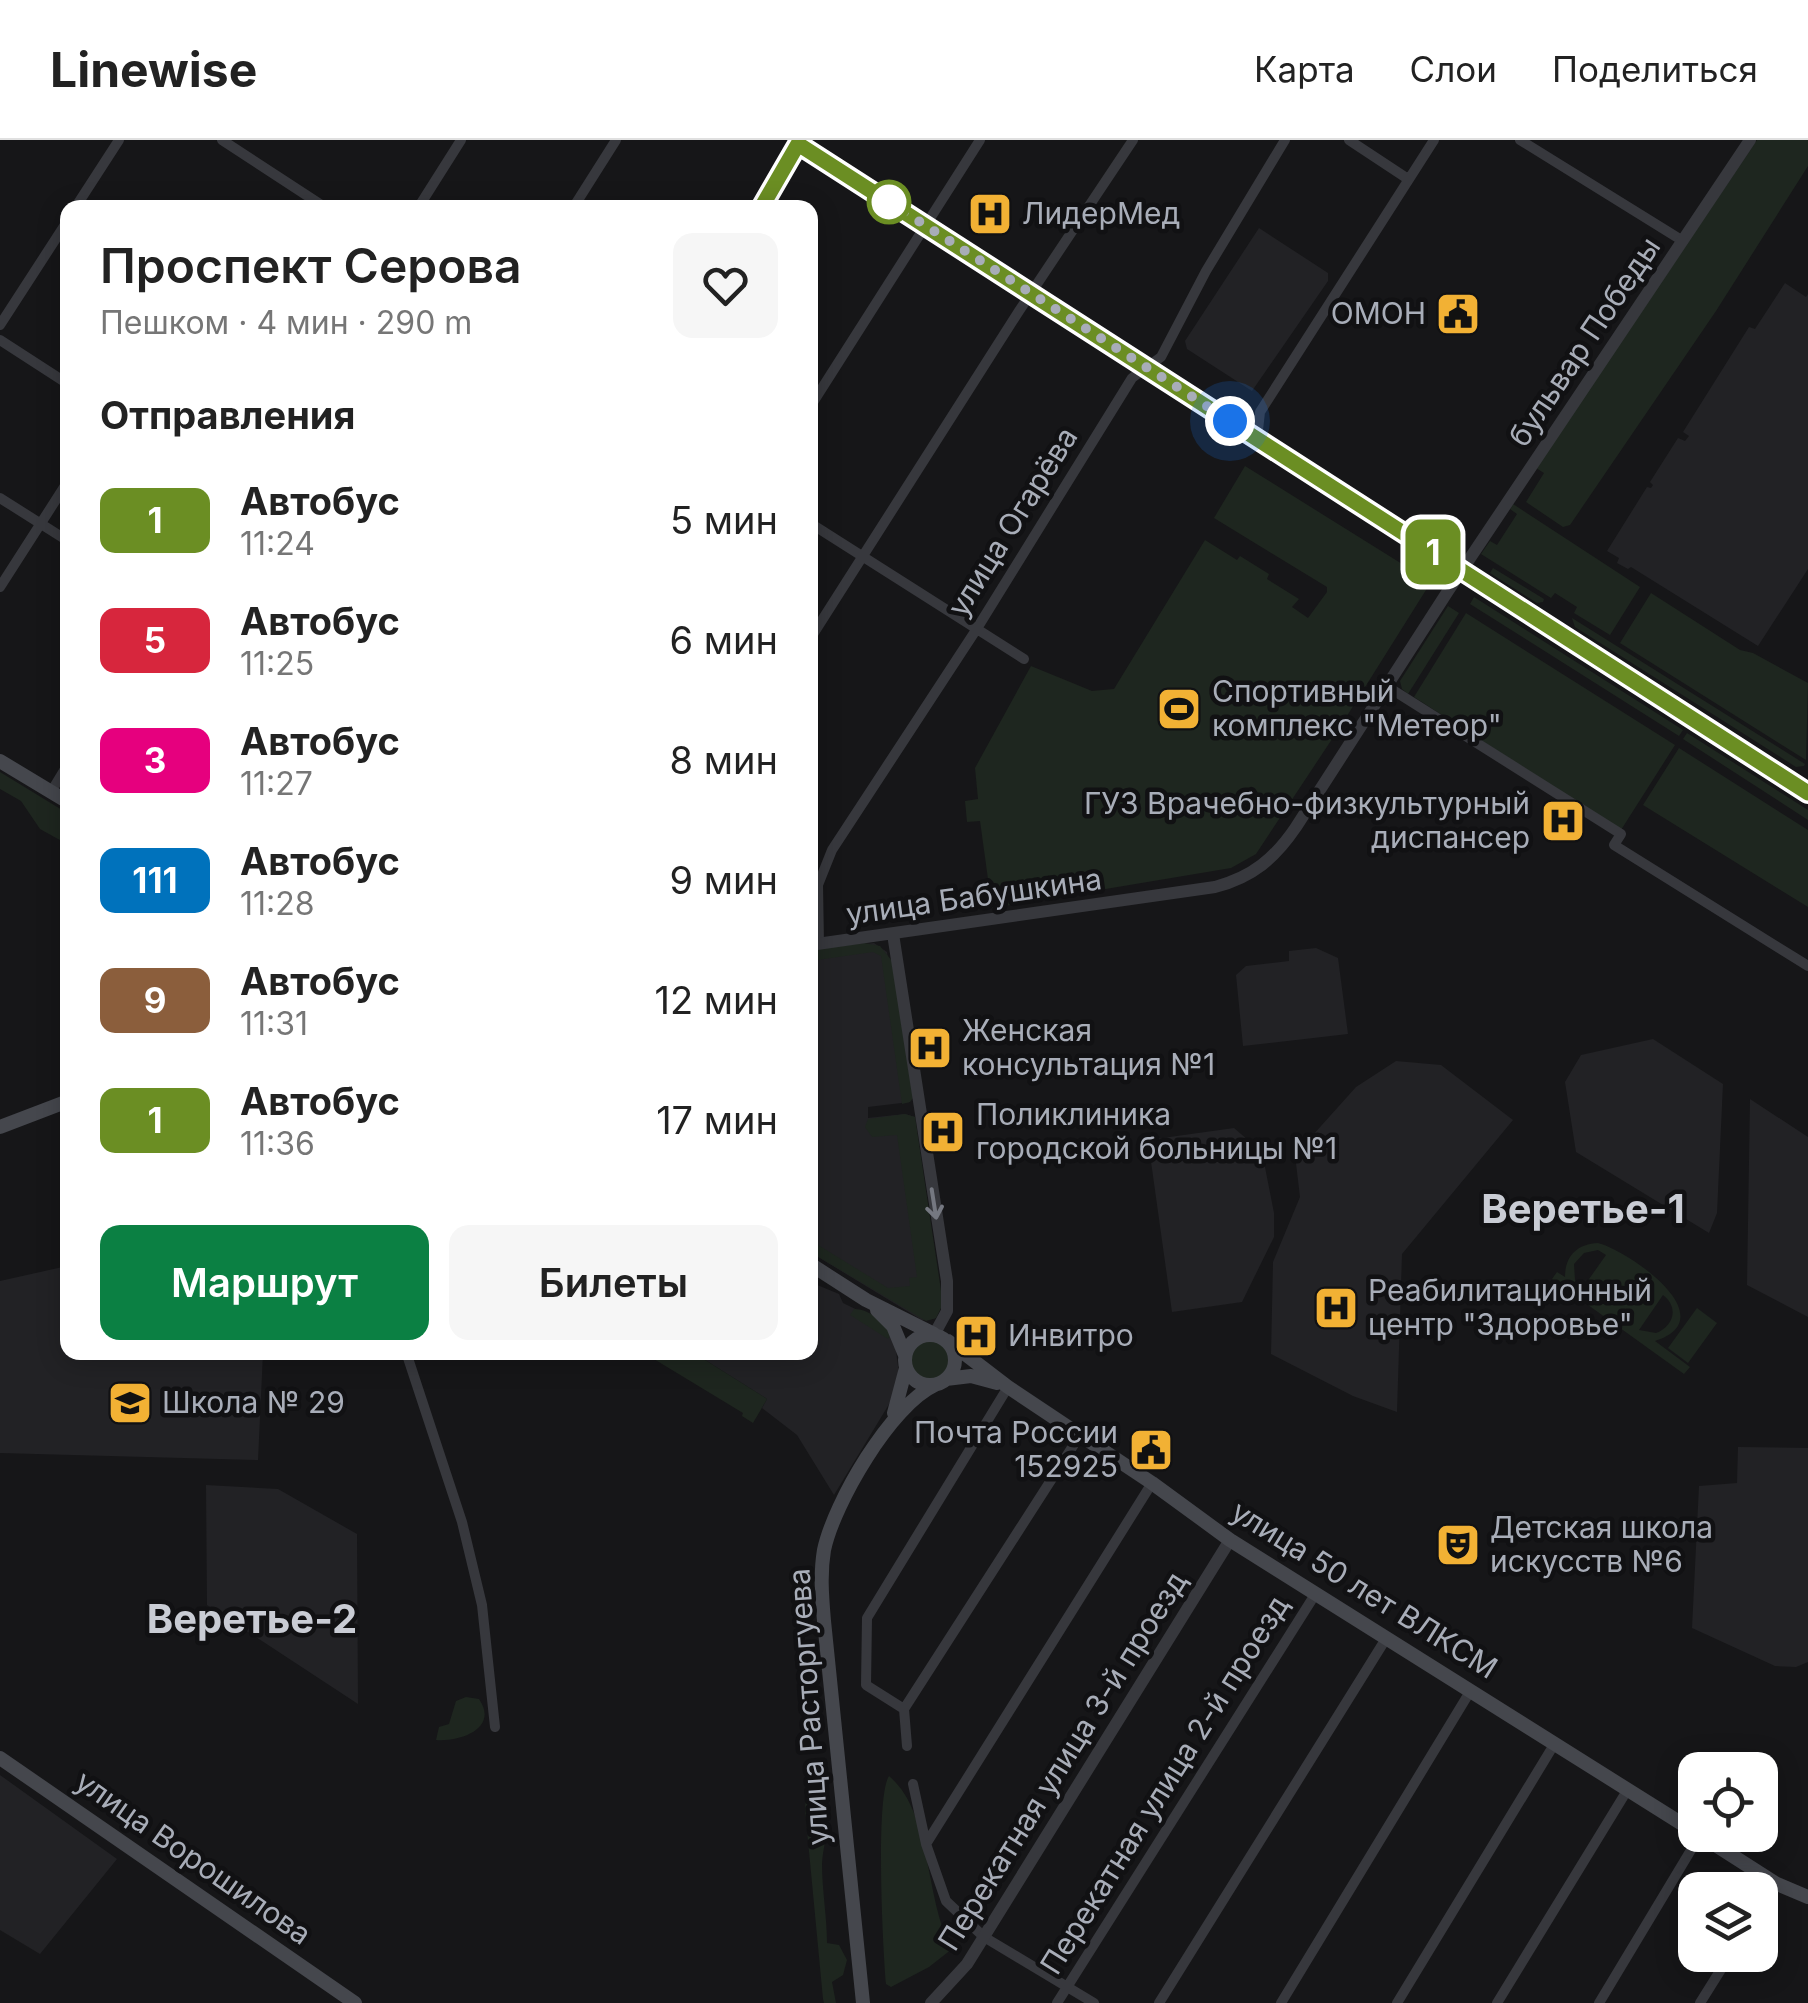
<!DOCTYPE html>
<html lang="ru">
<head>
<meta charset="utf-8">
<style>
  :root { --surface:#fff; --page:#f6f6f6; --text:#222; --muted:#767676; --line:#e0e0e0; --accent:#0b8043 }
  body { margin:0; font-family:Inter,sans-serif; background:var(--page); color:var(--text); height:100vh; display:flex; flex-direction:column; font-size:38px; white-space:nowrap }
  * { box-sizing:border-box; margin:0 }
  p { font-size:32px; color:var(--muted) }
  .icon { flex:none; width:55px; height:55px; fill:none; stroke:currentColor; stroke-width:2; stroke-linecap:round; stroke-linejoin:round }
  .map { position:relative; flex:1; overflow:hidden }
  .drawer { position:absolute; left:60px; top:60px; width:758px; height:1160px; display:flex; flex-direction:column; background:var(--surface); border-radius:20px; box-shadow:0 5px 25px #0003 }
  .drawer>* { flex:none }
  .badge { padding:0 20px; border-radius:15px; font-size:35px; line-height:65px }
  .fabs { position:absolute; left:1678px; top:1612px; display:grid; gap:20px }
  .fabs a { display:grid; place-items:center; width:100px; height:100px; border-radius:20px; background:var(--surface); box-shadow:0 5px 25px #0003; font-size:50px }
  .you { position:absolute; width:50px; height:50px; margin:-25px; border:8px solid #fff; border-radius:50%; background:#1a73e8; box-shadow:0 0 0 15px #1a73e833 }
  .map>.badge { position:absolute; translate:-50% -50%; box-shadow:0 0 0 5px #fff }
  h2 { padding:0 40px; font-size:38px; line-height:90px }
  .round { display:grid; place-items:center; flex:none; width:105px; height:105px; border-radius:20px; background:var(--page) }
  .summary { display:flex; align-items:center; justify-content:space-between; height:170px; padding:0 40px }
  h1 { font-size:48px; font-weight:600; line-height:75px }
  .action { display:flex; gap:20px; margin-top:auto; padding:20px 40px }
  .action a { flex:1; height:115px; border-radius:20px; background:var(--accent); color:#fff; font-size:40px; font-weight:600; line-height:115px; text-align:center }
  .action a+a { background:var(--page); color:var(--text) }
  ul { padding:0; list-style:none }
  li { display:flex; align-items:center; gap:30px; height:120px; padding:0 40px }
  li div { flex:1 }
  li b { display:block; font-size:38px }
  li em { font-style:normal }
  li .badge { min-width:110px; font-weight:700; text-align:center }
  header { display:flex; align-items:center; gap:60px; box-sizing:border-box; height:140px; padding:0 50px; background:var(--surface); border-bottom:2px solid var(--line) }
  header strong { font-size:48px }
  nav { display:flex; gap:55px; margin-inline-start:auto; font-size:35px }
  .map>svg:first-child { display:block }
  .built { fill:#222225 }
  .green { fill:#1e261f; fill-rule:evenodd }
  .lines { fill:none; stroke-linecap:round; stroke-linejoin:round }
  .minor { stroke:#37383d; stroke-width:10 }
  .tertiary { stroke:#37383d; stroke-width:12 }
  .secondary { stroke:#45474d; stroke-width:14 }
  .oneway { stroke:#757881 }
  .line-casing { stroke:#fff; stroke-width:22 }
  .line { stroke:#6b8e23; stroke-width:15 }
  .walk { stroke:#a8adb8; stroke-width:10; stroke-dasharray:0 18 }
  .stop-dot { fill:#fff; stroke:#6b8e23; stroke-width:5 }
  .labels { text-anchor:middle; stroke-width:9; stroke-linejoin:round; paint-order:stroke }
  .poi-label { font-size:30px; fill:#a8adb8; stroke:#111113; text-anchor:start }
  .street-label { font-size:30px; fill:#a8adb8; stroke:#111113 }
  .district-label { font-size:40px; font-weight:bold; fill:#c9ccd4; stroke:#111113 }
</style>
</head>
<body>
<header>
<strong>Linewise</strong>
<nav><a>Карта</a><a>Слои</a><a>Поделиться</a></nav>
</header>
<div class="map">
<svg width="1808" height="1863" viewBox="0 0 1808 1863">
  <rect width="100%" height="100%" fill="#161618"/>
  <path class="built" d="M1259 88 1328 133V141L1252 251 1187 209 1185 201Z
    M1785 143 1806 157 1808 154V429L1758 506 1631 427 1628 429 1617 423 1619 418 1607 411 1647 347 1651 348 1653 345 1650 342 1678 298 1685 301 1689 296 1683 292 1749 187 1755 189Z
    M874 803 887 812 910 962 868 967V978L905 974 915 977 936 1178 933 1179 922 1180 810 1112V810Z
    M1316 808 1338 818 1348 894 1243 906 1236 835 1246 826 1289 821V811Z
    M1653 899 1723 944 1717 1073 1709 1093 1576 1012 1565 942 1581 915Z
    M1396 921 1441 925 1513 980 1402 1114 1397 1272 1353 1256 1271 1214 1273 1122 1300 1057 1295 1015 1356 947Z
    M1750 959 1808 997V1177L1747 1145Z
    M1234 988 1262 1012 1274 1073V1097L1242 1162 1172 1172 1148 1000Z
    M67 1126 68 1212 263 1213 258 1320 0 1313V1141Z
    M810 1142 839 1154 843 1163 884 1183 895 1203 899 1234 897 1251 834 1355 797 1295 762 1268 767 1259 694 1213 810 1212Z
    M1738 1307 1808 1308V1522L1796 1527 1775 1526 1692 1488 1699 1346 1737 1343Z
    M206 1345 278 1349 357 1394 358 1564 207 1465Z
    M0 1635 117 1719 40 1814 0 1790Z"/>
  <path class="green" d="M1757 0H1808V26L1716 171 1570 385 1563 387 1526 362 1544 333 1536 328Z
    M1245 326 1431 442 1340 587 1256 714 1231 728 992 768 980 681 967 682 965 661 978 659 975 628 1031 526 1092 551 1114 549 1205 400 1237 420 1240 416 1269 434 1267 439 1299 459 1292 467 1308 478 1327 452V447L1214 378Z
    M1513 364 1640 447 1610 495 1574 473 1577 467 1555 453 1551 458 1481 414 1490 401 1497 405 1517 374 1510 369Z
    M1493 428 1544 459 1543 462 1537 463 1490 433Z
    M1651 453 1740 510 1753 513 1808 543 1806 620 1620 503Z
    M1474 457 1683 590 1679 596 1470 464Z
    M1448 466 1459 473 1408 554 1402 549 1400 541Z
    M1466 473 1675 605 1621 690 1414 557Z
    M1572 478 1805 624 1804 626 1796 627 1575 487Z
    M1687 593 1808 670V680L1683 599Z
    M1679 608 1808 690V767L1643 665Z
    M0 632 67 673V704L40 689 21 661 0 649Z
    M864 803 880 806 892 821 913 958 910 962 902 964 881 816 873 812 810 821V810Z
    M905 974 915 977 943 1164 936 1178 926 1181 810 1112V1100L888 1148 910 1146 909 1138 917 1137 897 995 872 997 865 987 868 979Z
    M1598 1103C1629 1111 1726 1178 1655 1201L1690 1227 1684 1234 1552 1139 1557 1132 1565 1137C1565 1116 1577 1104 1598 1103ZM1598 1110 1606 1115 1582 1149 1575 1140 1574 1124 1584 1113ZM1663 1155C1679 1167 1674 1186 1656 1193L1639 1190Z
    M1697 1168 1717 1183 1688 1223 1668 1208Z
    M854 1169C870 1169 883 1182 891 1194L888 1199 850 1175Z
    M908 1220a22 22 0 1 1 44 0a22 22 0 1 1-44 0Z
    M644 1213H694L767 1259 753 1283 742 1276 743 1273Z
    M466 1557 479 1559C499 1588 461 1602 436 1600L439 1587 449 1584 456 1561Z
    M889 1636C933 1673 924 1759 952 1809L929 1827 891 1847 886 1844C883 1812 875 1657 889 1636Z
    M818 1656C836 1677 823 1699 822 1724 822 1750 827 1777 827 1803L839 1805 847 1820 843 1835 832 1842 836 1863H824L823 1859 805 1669 806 1657Z"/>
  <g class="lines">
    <path class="minor" d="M222 0 326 68
      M1349 0 1408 39
      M1520 0 1683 101
      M75 68 119 0
      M418 68 461 0
      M573 68 616 0
      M0 185 68 80
      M0 200 68 244
      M810 267 980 0
      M1257 299 1260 272 1434 0
      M0 358 68 401
      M810 383 1024 519
      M0 447 68 341
      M810 499 1019 171 1133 0
      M1388 547 1621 694 1614 705 1808 826
      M51 652 68 624
      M819 804 818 745 832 710 976 490 1132 238 1161 217 1206 131 1285 0
      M406 1212 462 1382 482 1465 495 1587
      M904 1569 866 1545 867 1478 1008 1247
      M904 1569 1080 1295
      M904 1569 907 1606
      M913 1644 926 1704 946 1761 984 1797 1094 1863
      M926 1704 1152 1343
      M1760 1767 1775 1743
      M1057 1863 1316 1453
      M1159 1863 1387 1497
      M1281 1863 1471 1550
      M1397 1863 1555 1603
      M1497 1863 1628 1649
      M1599 1863 1700 1695
      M1700 1863 1730 1815"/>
    <path class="tertiary" d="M893 794 947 1141V1171L934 1195
      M810 805 1215 747C1253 737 1275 718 1296 687L1448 451 1750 0
      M931 1863 967 1824 1230 1400"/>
    <path class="secondary" d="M761 68 798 4 1808 653
      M0 621 68 662
      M0 987 68 961
      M810 1124 866 1160 934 1194
      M877 1170 893 1186 905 1215
      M905 1220a25 25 0 1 1 50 0a25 25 0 1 1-50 0Z
      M948 1201 1008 1247 1152 1343 1230 1400 1695 1692
      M946 1239 971 1236 997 1243
      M894 1273 906 1228
      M0 1618 355 1863
      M1700 1695 1775 1743 1808 1757
      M863 1863 824 1481C822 1457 820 1434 824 1410 834 1363 891 1265 935 1245"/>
  </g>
  <defs><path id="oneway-shaft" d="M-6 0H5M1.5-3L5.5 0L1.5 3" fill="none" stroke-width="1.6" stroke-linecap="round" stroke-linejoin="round" transform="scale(2.5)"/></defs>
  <use class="oneway" href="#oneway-shaft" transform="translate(934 1064) rotate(81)"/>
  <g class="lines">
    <defs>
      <path id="line" d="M761 68 798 4 1808 653"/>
    </defs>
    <use href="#line" class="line-casing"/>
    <use href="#line" class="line"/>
    <path class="walk" d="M889 62 1230 281"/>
  </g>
  <defs>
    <symbol id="hospital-square" viewBox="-11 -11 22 22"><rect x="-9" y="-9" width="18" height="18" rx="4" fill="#f2b134" stroke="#111113"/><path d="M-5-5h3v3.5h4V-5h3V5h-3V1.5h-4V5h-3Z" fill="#111"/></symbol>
    <symbol id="civic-square" viewBox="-11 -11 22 22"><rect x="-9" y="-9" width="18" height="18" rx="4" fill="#f2b134" stroke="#111113"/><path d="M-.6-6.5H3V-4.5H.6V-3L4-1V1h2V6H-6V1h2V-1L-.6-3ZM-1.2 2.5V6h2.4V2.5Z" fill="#111"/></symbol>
    <symbol id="stadium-square" viewBox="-11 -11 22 22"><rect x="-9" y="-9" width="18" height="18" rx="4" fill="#f2b134" stroke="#111113"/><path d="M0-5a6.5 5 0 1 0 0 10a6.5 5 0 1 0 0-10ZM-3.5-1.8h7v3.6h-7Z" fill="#111"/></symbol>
    <symbol id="school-square" viewBox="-11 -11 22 22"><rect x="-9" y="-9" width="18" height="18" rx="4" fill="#f2b134" stroke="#111113"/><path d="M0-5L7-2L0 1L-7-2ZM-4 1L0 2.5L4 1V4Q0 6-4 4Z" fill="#111"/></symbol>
    <symbol id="theatre-square" viewBox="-11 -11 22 22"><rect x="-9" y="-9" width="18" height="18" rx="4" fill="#f2b134" stroke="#111113"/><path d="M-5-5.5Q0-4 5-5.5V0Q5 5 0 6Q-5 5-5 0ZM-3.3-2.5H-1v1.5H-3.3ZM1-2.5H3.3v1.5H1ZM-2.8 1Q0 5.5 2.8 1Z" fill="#111"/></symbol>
  </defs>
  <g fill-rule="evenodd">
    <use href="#hospital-square" x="965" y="49" width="50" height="50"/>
    <use href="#civic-square" x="1433" y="149" width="50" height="50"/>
    <use href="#stadium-square" x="1154" y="544" width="50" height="50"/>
    <use href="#hospital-square" x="1538" y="656" width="50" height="50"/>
    <use href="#hospital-square" x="905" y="883" width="50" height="50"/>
    <use href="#hospital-square" x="918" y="967" width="50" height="50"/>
    <use href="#hospital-square" x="1311" y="1143" width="50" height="50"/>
    <use href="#hospital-square" x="951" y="1171" width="50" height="50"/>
    <use href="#school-square" x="105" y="1238" width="50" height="50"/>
    <use href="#civic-square" x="1126" y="1285" width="50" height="50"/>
    <use href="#theatre-square" x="1433" y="1380" width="50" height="50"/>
  </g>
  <circle class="stop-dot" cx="889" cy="62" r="20"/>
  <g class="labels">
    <g class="poi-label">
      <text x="1022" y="84">ЛидерМед</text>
      <text x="1426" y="184" text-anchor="end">ОМОН</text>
      <text x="1212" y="562">Спортивный<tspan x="1212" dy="34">комплекс "Метеор"</tspan></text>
      <text x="1530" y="674" text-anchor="end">ГУЗ Врачебно-физкультурный<tspan x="1530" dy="34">диспансер</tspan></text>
      <text x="962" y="901">Женская<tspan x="962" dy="34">консультация №1</tspan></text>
      <text x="976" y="985">Поликлиника<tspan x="976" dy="34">городской больницы №1</tspan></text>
      <text x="1368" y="1161">Реабилитационный<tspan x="1368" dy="34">центр "Здоровье"</tspan></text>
      <text x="1008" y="1206">Инвитро</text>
      <text x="162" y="1273">Школа № 29</text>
      <text x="1118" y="1303" text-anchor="end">Почта России<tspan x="1118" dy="34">152925</tspan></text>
      <text x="1490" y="1398">Детская школа<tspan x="1490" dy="34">искусств №6</tspan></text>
    </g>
    <g class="street-label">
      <text transform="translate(1585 202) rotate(-56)" y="10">бульвар Победы</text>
      <text transform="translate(1013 382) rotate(-58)" y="10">улица Огарёва</text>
      <text transform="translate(974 757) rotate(-8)" y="10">улица Бабушкина</text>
      <text transform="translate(1364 1450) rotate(32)" y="10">улица 50 лет ВЛКСМ</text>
      <text transform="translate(809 1567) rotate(-94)" y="10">улица Расторгуева</text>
      <text transform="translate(1063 1621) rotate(-58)" y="10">Перекатная улица 3-й проезд</text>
      <text transform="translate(1165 1645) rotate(-58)" y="10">Перекатная улица 2-й проезд</text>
      <text transform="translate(193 1718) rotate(35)" y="10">улица Ворошилова</text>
    </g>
    <g class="district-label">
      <text x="1583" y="1083">Веретье-1</text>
      <text x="252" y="1493">Веретье-2</text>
    </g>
  </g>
</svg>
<div class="fabs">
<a><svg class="icon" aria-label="locate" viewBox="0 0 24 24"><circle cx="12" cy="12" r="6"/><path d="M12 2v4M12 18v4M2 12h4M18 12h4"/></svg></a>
<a><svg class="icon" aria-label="layers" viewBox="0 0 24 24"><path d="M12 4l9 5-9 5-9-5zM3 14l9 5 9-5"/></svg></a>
</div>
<div class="you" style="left:1230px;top:281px"></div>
<b class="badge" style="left:1433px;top:412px;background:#6b8e23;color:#fff">1</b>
<section class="drawer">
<div class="summary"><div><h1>Проспект Серова</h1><p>Пешком · 4 мин · 290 m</p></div><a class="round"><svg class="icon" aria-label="heart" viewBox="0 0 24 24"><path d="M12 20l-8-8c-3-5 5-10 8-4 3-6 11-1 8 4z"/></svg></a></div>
<h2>Отправления</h2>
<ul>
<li><span class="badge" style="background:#6b8e23;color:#fff">1</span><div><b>Автобус</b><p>11:24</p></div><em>5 мин</em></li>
<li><span class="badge" style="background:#d7263d;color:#fff">5</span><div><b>Автобус</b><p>11:25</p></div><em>6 мин</em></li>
<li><span class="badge" style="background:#e6007e;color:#fff">3</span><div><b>Автобус</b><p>11:27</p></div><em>8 мин</em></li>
<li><span class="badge" style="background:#0072bc;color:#fff">111</span><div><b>Автобус</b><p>11:28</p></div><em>9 мин</em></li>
<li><span class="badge" style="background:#8b5e3c;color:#fff">9</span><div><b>Автобус</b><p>11:31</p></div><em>12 мин</em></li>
<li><span class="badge" style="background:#6b8e23;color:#fff">1</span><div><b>Автобус</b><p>11:36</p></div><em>17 мин</em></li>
</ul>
<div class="action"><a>Маршрут</a><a>Билеты</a></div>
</section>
</div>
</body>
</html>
